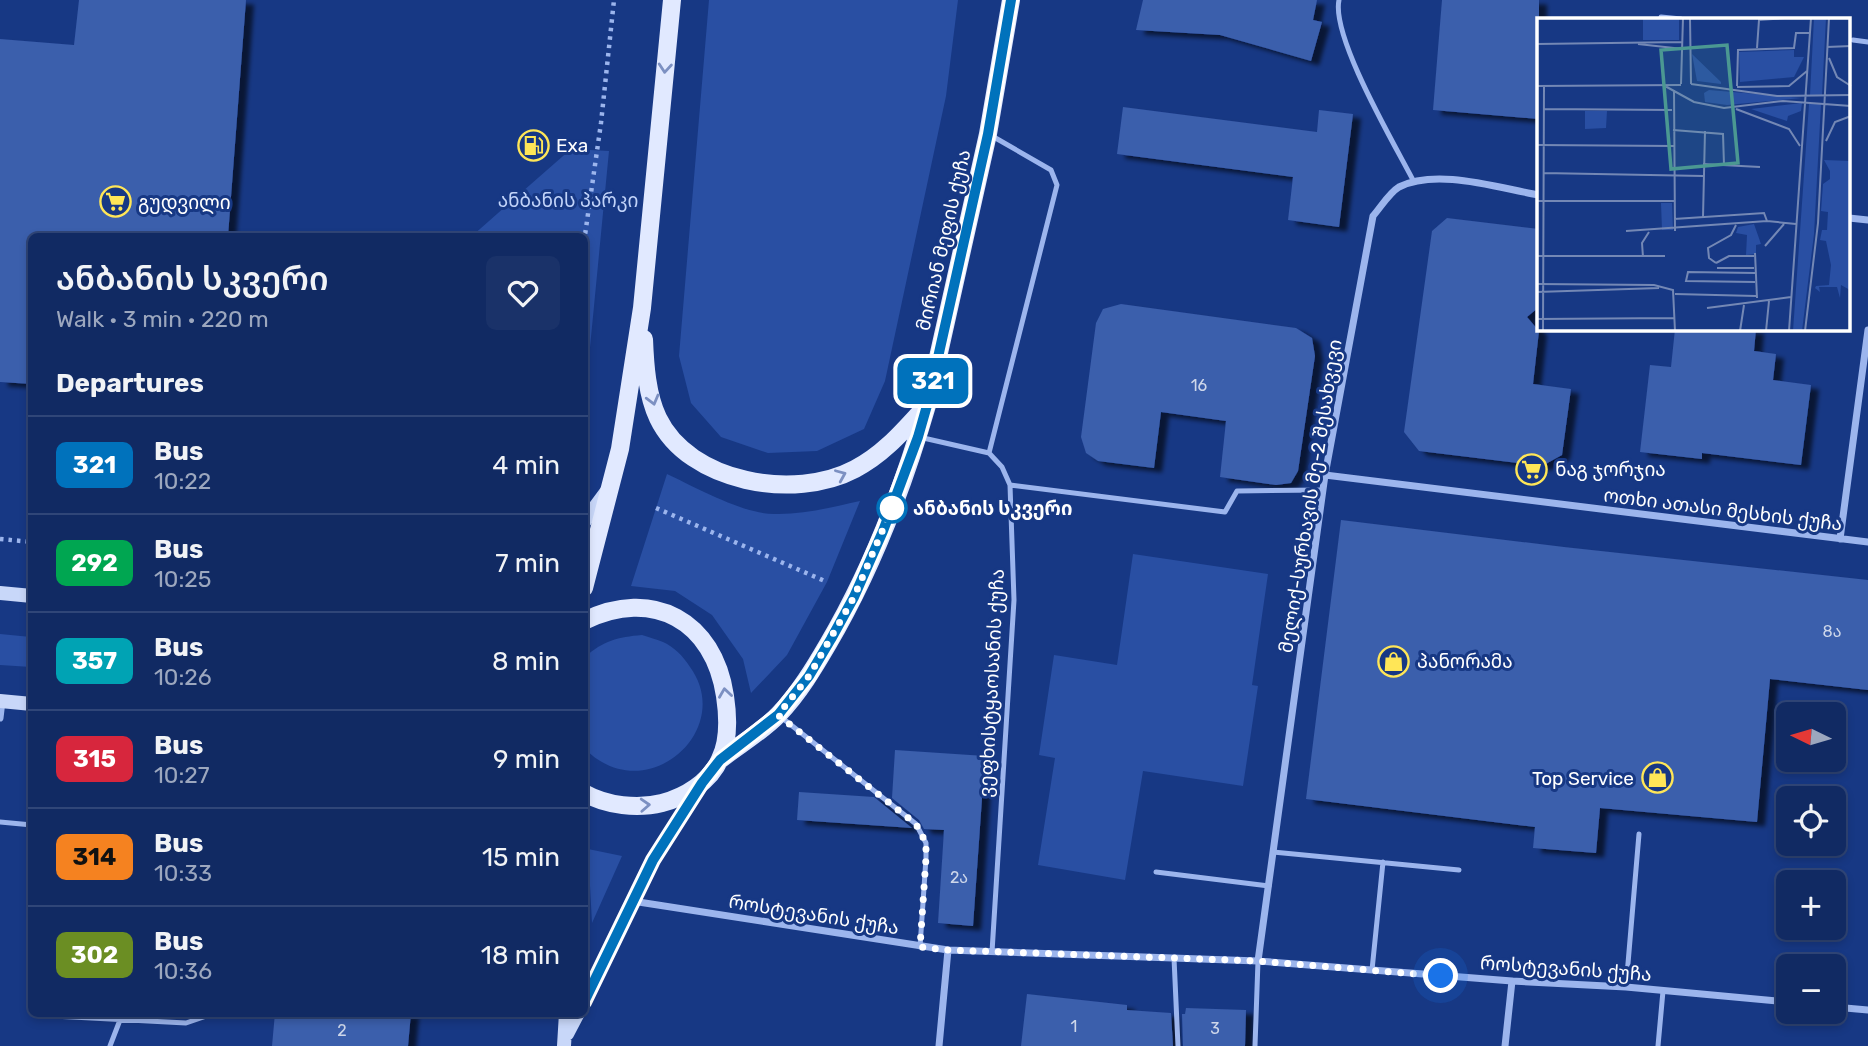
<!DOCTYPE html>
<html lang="en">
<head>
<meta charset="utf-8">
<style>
  :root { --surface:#112a63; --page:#1a3269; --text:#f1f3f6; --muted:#9ca7be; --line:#304678 }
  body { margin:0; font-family:Rubik,"Noto Sans Georgian",sans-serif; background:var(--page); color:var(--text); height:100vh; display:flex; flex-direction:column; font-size:26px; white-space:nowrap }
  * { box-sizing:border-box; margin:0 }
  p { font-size:23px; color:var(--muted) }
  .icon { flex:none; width:38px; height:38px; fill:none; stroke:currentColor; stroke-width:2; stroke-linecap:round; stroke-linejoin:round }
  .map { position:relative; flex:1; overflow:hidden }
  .side { position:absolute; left:28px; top:233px; width:560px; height:784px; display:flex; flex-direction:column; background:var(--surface); border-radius:10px; box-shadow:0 4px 10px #0003,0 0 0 2px var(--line) }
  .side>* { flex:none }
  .badge { padding:0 14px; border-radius:10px; font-size:24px; line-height:46px }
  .needle { width:46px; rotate:275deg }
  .controls { position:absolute; left:1776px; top:702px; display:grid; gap:14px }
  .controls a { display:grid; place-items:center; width:70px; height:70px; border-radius:10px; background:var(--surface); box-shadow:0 4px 10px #0003,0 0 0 2px var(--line); font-size:35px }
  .you { position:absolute; width:35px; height:35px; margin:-18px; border:5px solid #fff; border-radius:50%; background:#1a73e8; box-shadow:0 0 0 10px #1a73e833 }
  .map>.badge { position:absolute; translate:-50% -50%; box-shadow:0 0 0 4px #fff }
  h2 { padding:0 28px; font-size:26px; line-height:63px }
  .round { display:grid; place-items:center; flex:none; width:74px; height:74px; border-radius:10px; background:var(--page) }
  .overview { display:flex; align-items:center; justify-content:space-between; height:119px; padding:0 28px }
  h1 { font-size:33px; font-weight:600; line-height:52px }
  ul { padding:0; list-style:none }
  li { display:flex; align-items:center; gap:21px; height:98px; padding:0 28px; border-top:2px solid var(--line) }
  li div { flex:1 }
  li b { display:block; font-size:26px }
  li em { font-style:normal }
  li .badge { min-width:77px; font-weight:700; text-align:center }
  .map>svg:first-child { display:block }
  .green { fill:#294fa3 }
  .building { fill:#3b5eac; filter:url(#shadow) }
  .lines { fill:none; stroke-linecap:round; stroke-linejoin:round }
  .path { stroke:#9cb5ed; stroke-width:4.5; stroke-dasharray:3.5 5; stroke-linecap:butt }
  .lane { stroke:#9cb5ed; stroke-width:5 }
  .street { stroke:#9cb5ed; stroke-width:7 }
  .secondary { stroke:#c8d7f9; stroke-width:14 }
  .primary { stroke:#e1e9ff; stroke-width:18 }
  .oneway { stroke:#7c90c2 }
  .line-casing { stroke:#fff; stroke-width:16 }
  .line { stroke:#0072bc; stroke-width:10 }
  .walk { stroke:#fff; stroke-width:7; stroke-dasharray:0 12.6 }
  .stop-dot { fill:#fff; stroke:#0072bc; stroke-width:3.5 }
  .labels { text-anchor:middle; stroke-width:6; stroke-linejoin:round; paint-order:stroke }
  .number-label { font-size:16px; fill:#ced7ea }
  .poi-label { font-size:19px; fill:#fff; stroke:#173884; text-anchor:start }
  .park-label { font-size:19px; fill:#c1d3f9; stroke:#173884 }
  .street-label { font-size:19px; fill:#fff; stroke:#173884 }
  .stop-label { font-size:19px; font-weight:bold; fill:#fff; stroke:#173884; text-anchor:start }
  .inset-road { fill:none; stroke:#7488b5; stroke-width:2 }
  .view { fill:#4b9892; fill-opacity:0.15; stroke:#4b9892; stroke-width:3.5 }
  .inset-edge { fill:none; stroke:#fff; stroke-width:3.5 }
</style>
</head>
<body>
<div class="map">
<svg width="1868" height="1046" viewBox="0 0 1868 1046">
  <defs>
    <filter id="shadow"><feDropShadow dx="8" dy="4.5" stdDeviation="2" flood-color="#0009"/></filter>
  </defs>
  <rect width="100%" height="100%" fill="#173884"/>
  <path class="green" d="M709 0H958L946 96 885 381 864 429 817 451 768 453 721 437 691 403 679 356Z
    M571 149 609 151 585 399 584 236H472Z
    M667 474C695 487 743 514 774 514 802 515 832 507 860 501L827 582 787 655 751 693 743 659 712 615 675 591 631 586Z
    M1133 554 1268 574 1252 685 1258 686 1243 786 1143 771 1125 880 1038 865 1055 758 1039 755 1054 655 1117 665Z
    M0 634 31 637V667L0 665Z
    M642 635C648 637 656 639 663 642 674 647 683 656 690 667 736 730 646 810 585 749V657C603 641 618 637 642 635Z
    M588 849 622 856 592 923Z"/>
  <path class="building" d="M79 0H246L228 236H32V384L0 382V39L74 45Z
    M1143 0H1317L1313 20 1322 22 1311 61 1220 35 1136 30Z
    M1442 0H1539V119L1433 110Z
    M1123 107 1317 132 1319 110 1353 114 1339 227 1288 220 1293 177 1117 154Z
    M1447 218 1539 229V307L1527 317 1539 331 1533 384 1571 389 1562 455 1542 466 1419 451 1404 432 1432 231Z
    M1121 304 1296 328 1312 338 1315 356 1298 471 1291 483 1276 485 1220 477 1226 421 1161 412 1154 468 1098 461 1086 453 1081 437 1096 323 1103 309Z
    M1675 329H1756L1754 351 1776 354 1773 380 1811 385 1801 465 1702 453V459L1640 452 1650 365 1671 367Z
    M1341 520 1564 547 1868 580V690L1770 679 1757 822 1600 808 1596 853 1533 848 1535 827 1306 799Z
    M895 750 985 756 973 926 938 923 944 830 924 829 919 820 892 798Z
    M799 792 874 797 912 828 797 820Z
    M1027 994 1127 1005V1010L1171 1013 1173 1046H1021Z
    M1186 1008 1246 1010 1245 1046H1183L1182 1014H1185Z
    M275 1013H411L408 1046H272Z"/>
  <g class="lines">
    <path class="path" d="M584 242 601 123 614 0
      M656 508 827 582
      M0 539 32 542"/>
    <path class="lane" d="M1339 0C1331 37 1395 145 1414 182
      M1661 17 1681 19
      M1853 40 1868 42
      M919 437 989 453 1002 467 1010 485 1014 600 992 952
      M989 453 1057 185 1051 170 992 136
      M1010 485 1225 512 1237 491 1323 490
      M781 717 916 824 926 843V858L920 947
      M0 822 32 825
      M1273 852 1459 870
      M1156 872 1269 886
      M1174 958 1178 1046
      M1372 970 1383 862
      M1626 987 1639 834
      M53 1016 186 1023 215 1013
      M110 1046 120 1020
      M1255 1046 1258 961
      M1658 1046 1663 991"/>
    <path class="street" d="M1849 218 1868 220
      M1325 475 1868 542
      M1840 539 1868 330
      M0 718 2 701
      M632 901 948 950 1258 961 1512 981 1626 987 1788 1002
      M1258 961 1325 475 1373 216C1381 207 1389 193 1399 187 1437 168 1498 188 1539 195
      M1834 1007 1868 1010
      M939 1046 948 950
      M1505 1046 1512 981"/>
    <path class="secondary" d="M584 522 607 491
      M0 593 32 596
      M0 701 32 704
      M584 1002 653 860 701 785
      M567 1034 578 1013
      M564 1046 566 1013"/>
    <path class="primary" d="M644 339C645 365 647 395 658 418 689 483 795 501 855 469 884 454 904 430 926 406
      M584 588 620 449 642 308 672 0
      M584 621C653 587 714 621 725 696 728 716 729 741 720 759 710 782 685 797 662 803 638 809 607 806 584 793
      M720 760C739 745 763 731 779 714 799 693 814 668 828 644 872 569 904 485 928 402L988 134 1011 0"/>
  </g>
  <defs><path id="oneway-chevron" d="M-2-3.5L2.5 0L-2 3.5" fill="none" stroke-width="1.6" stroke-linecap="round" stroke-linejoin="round" transform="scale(1.75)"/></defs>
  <g class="oneway">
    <use href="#oneway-chevron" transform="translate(665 68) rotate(95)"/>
    <use href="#oneway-chevron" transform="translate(653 400) rotate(75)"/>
    <use href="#oneway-chevron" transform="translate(841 475) rotate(-23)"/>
    <use href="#oneway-chevron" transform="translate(725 693) rotate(-98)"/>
    <use href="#oneway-chevron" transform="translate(645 805) rotate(-3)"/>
  </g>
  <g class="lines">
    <defs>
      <path id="line" d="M584 1002 653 860 702 783 720 760 778 715 809 676 831 639 854 597 883 531 918 437 928 402 988 134 1011 0"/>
    </defs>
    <use href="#line" class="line-casing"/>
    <use href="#line" class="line"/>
    <path class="walk" d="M892 508 854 597 809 676 778 715 916 824 926 843V858L920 947 948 950 1258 961 1441 976"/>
  </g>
  <defs>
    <symbol id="fuel-ring" viewBox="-11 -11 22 22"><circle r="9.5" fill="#173884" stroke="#ffe657" stroke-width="1.5"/><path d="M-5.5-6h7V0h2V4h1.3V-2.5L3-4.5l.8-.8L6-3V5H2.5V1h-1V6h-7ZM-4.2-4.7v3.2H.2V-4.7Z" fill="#ffe657"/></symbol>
    <symbol id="supermarket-ring" viewBox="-11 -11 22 22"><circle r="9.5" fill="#173884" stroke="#ffe657" stroke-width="1.5"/><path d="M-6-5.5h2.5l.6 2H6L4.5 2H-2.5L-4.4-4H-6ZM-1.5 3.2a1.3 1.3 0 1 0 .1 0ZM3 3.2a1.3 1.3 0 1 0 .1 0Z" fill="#ffe657"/></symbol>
    <symbol id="shop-ring" viewBox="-11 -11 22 22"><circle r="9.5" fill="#173884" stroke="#ffe657" stroke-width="1.5"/><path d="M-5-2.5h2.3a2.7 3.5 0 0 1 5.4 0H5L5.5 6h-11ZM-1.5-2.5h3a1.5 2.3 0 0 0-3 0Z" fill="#ffe657"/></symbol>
  </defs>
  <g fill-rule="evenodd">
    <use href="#fuel-ring" x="516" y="128" width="35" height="35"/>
    <use href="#supermarket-ring" x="98" y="184" width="35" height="35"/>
    <use href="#supermarket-ring" x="1514" y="452" width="35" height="35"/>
    <use href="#shop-ring" x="1376" y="644" width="35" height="35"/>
    <use href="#shop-ring" x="1640" y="760" width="35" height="35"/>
  </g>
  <circle class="stop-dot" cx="892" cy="508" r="14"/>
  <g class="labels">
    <g class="number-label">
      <text x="1199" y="391">16</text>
      <text x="1832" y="637">8ა</text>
      <text x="959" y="883">2ა</text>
      <text x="1074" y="1032">1</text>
      <text x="1215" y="1034">3</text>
      <text x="342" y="1036">2</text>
    </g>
    <g class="poi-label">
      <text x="556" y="152">Exa</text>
      <text x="138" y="209">გუდვილი</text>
      <text x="1555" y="476">ნაგ ჯორჯია</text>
      <text x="1417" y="668">პანორამა</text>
      <text x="1634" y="785" text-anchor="end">Top Service</text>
    </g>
    <g class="park-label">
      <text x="568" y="207">ანბანის პარკი</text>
    </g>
    <g class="street-label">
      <text transform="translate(943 240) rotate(-77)" y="7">მირიან მეფის ქუჩა</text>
      <text transform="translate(1310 496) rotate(-81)" y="7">მელიქ-სურხავის მე-2 შესახვევი</text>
      <text transform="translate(1723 509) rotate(7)" y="7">ოთხი ათასი მესხის ქუჩა</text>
      <text transform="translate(991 683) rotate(-87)" y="7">ვეფხისტყაოსანის ქუჩა</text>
      <text transform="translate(814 914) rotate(9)" y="7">როსტევანის ქუჩა</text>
      <text transform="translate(1566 968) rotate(4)" y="7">როსტევანის ქუჩა</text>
    </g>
    <g class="stop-label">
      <text x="913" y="515">ანბანის სკვერი</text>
    </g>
  </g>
  <g transform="translate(1537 18)">
    <rect width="313" height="313" fill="#173884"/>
    <path d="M106 0H142V22H106ZM277 0H289L285 77H273ZM257 32V39H267L257 59 203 64 202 34ZM155 36 184 64V66L160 63ZM172 72 265 80 190 87 168 84 167 75ZM265 85 264 93 251 98 250 103 214 91ZM272 86H284L277 216 265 313H256ZM48 93H70L69 110 48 111ZM287 142 313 143V272L304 267 303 280 300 269H282L283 274 278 270 279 268 292 267 294 247 289 223 283 222 285 212H290L291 194 284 193 286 166 293 161V153ZM124 185H135L136 212H125ZM217 206 224 226 219 227V236L209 237 210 217 199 215 201 209Z" fill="#294fa3"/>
    <path class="inset-road" d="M153 0 154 66M0 26 146 24M101 26 146 31M290 29 314 28M220 30 222 2 248 0M292 40 300 59 314 68M144 66 146 0M154 66 240 78 314 77M0 68 144 67M128 68 157 84 187 90 246 83 314 88M200 68 201 32 257 30 259 15H273M200 69 252 68 270 53M137 72 138 213M7 91 135 92M199 91 252 111 263 128M136 112 186 116 187 147M289 123 298 104 314 98M0 127 137 128M166 146 223 149M6 155 166 158M0 183H137M166 199 168 113M137 201 227 195 230 203M89 213 230 203 259 206M228 228 247 206M218 235 220 280M0 238H128M106 239 105 225 112 214M179 245 172 240 171 230 194 217 199 207M179 245 192 238H217M180 250H217M218 255 151 254 149 263 218 264M0 266 117 267 136 272 138 313M0 274 122 270M138 276 219 278M170 290 254 279M0 301 138 300M6 313 7 68M203 313 207 287M229 313 232 283M252 313 274 0M268 313 281 205 292 0"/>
    <path class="view" d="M190 27 201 145 134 151 124 32Z"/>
    <rect width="313" height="313" class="inset-edge"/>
  </g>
</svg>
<div class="controls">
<a><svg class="needle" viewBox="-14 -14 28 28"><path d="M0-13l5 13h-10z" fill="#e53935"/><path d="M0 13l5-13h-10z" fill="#9ca7be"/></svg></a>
<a><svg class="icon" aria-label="locate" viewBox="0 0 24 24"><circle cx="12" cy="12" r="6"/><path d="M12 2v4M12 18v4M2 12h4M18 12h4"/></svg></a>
<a>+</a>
<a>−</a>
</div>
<div class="you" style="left:1441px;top:976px"></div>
<b class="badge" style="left:933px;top:381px;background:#0072bc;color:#fff">321</b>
<section class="side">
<div class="overview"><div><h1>ანბანის სკვერი</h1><p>Walk · 3 min · 220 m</p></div><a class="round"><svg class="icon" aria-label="heart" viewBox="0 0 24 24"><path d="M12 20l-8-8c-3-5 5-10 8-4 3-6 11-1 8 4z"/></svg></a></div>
<h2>Departures</h2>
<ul>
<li><span class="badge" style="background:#0072bc;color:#fff">321</span><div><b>Bus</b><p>10:22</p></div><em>4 min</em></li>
<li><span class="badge" style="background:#00a651;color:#fff">292</span><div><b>Bus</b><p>10:25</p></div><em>7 min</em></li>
<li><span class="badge" style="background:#00a3b4;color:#fff">357</span><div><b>Bus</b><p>10:26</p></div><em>8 min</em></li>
<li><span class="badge" style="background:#d7263d;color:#fff">315</span><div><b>Bus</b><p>10:27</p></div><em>9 min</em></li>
<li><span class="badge" style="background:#f58220;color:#111">314</span><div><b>Bus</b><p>10:33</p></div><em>15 min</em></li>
<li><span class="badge" style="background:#6b8e23;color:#fff">302</span><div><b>Bus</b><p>10:36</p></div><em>18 min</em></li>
</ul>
</section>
</div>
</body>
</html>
